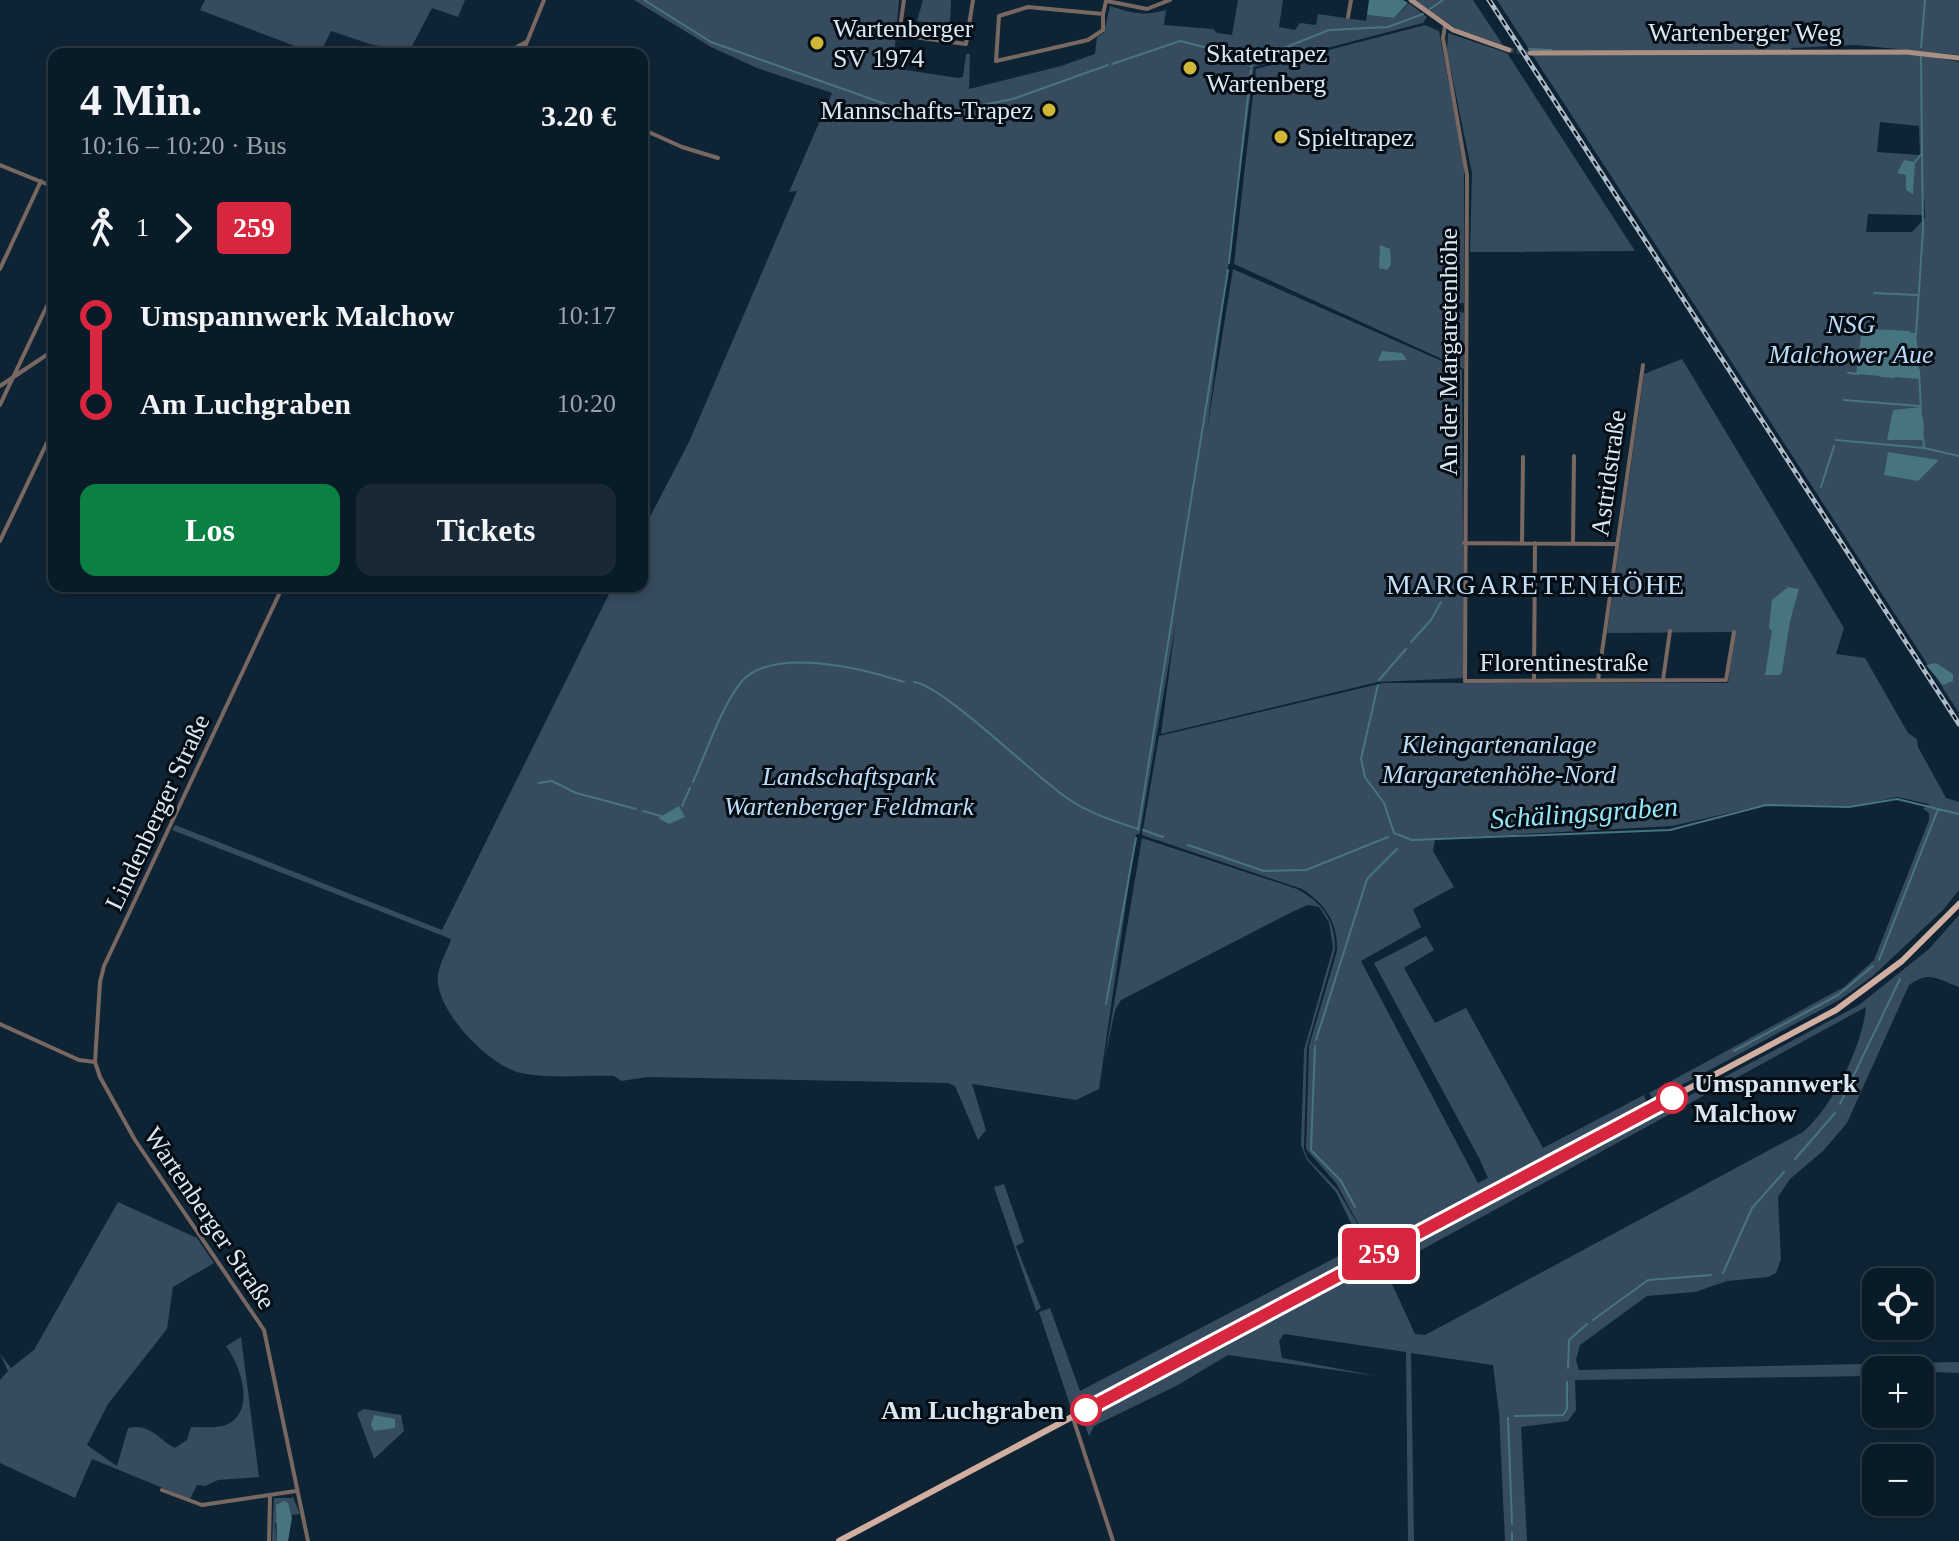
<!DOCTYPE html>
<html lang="de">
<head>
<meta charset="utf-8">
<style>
  :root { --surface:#0a1b28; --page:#182834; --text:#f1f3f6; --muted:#99a1a8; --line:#2a3945; --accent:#0b8043 }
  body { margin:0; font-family:"Times New Roman",serif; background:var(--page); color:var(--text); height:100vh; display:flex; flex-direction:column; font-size:30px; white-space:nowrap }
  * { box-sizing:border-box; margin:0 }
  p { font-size:26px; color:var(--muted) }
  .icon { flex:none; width:44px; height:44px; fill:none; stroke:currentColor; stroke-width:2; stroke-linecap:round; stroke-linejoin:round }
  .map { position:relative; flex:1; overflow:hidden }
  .panel { position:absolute; left:48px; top:48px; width:600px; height:544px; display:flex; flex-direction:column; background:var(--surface); border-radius:16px; box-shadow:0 4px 12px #0003,0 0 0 2px var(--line) }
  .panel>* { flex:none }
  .badge { padding:0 16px; border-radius:6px; font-size:28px; line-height:52px }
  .fabs { position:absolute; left:1862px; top:1268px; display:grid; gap:16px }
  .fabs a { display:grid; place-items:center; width:72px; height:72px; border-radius:16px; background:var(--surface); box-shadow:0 4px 12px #0003,0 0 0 2px var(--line); font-size:40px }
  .map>.badge { position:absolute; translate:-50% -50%; box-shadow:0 0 0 4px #fff }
  .legs { display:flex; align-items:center; gap:12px; height:88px; padding:0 32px; font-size:26px }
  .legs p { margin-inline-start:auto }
  .headline { display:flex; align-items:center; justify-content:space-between; height:136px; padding:0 32px }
  h1 { font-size:44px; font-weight:600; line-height:60px }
  .action { display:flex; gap:16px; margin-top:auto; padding:16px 32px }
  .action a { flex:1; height:92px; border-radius:16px; background:var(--accent); color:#fff; font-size:32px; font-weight:600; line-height:92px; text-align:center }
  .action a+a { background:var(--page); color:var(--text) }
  ul { padding:0 32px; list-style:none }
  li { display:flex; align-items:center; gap:28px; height:88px; font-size:30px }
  li i { display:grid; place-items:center; width:12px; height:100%; margin:0 10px; background:currentColor }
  li i::after { content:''; width:20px; height:20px; margin:-10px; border:6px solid; border-radius:50%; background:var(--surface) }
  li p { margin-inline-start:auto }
  li:first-child i { background:linear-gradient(#0000 50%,currentColor 0) }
  li:last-child i { background:linear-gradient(currentColor 50%,#0000 0) }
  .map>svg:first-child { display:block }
  .green { fill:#364b5d; fill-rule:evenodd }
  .water { fill:#467580 }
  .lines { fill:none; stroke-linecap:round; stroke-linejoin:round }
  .stream { stroke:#467580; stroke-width:2 }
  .secondary-tunnel { stroke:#2d4151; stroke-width:5; stroke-dasharray:5 2.5; stroke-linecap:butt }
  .minor { stroke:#796861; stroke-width:4 }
  .secondary { stroke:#aa8f84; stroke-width:5 }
  .primary { stroke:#d1ae9f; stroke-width:6 }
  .rail-casing { stroke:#acbbc8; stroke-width:5 }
  .rail { stroke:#040c14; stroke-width:2; stroke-dasharray:6; stroke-linecap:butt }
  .line-1-casing { stroke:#fff; stroke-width:18 }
  .line-1 { stroke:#d7263d; stroke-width:12 }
  .poi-dot { fill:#cfb837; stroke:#040c14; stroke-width:3 }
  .stop-1-dot { fill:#fff; stroke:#d7263d; stroke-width:4 }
  .labels { text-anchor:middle; stroke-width:6; stroke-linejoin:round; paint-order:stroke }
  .poi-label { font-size:26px; fill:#dae7f2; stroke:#040c14; text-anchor:start }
  .street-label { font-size:26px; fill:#dae7f2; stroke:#040c14 }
  .park-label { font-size:26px; font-style:italic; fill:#bbdbf6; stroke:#040c14 }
  .stop-label { font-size:26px; font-weight:bold; fill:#dae7f2; stroke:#040c14; text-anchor:start }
  .neighbourhood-label { font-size:28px; letter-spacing:2px; fill:#c4dff6; stroke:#040c14 }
  .water-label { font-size:28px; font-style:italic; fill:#95e7fa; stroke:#040c14 }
</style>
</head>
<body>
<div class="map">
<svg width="1959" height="1541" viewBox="0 0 1959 1541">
  <rect width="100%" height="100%" fill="#0e2435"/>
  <path class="green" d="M205 0H465L458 17 432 8 410 50 373 45 331 31 320 54H316L200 10Z
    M634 0H899L893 68 958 78 963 77 966 54H970L969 89 1061 66 1095 54 1097 37 1104 33 1110 6C1129 12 1142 17 1166 10L1164 25 1213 29 1217 33 1232 35 1238 0H1283L1279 27 1295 30 1300 23 1316 25 1318 14 1366 21 1367 15 1394 18 1409 3 1427 17 1423 23 1254 67 1207 430 1233 269 1462 370 1464 678 1378 682 1161 734 1176 621 1140 833 1136 835 1099 1089 1076 1100 972 1084 986 1130 978 1140 955 1086 948 1083 648 1077 621 1081 614 1076C584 1075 550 1079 521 1073 489 1066 433 1009 438 974 440 962 448 950 451 939L172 830 175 825 442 930 613 586H642V532L689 442 797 191 789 192 832 93 757 68 711 47Z
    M923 0H951L950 26 917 21Z
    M1415 0H1473L1503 45 1457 29Z
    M1497 0H1959V55L1856 45 1791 48V54L1923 55 1959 62V713ZM1880 122 1919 126 1920 155 1877 152ZM1924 194 1925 218 1912 232H1866L1868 214 1923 215Z
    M1425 25 1439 31 1464 164V303L1452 304 1451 309 1464 313V369L1234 264 1256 69Z
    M1448 33 1507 53 1635 251 1470 252 1472 173 1447 51Z
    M1682 359 1844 628 1836 654 1865 658 1908 733 1917 739 1918 747 1946 798 1959 802V890L1943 910 1873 976 1841 999 1654 1100 1649 1093 1844 987 1874 960 1929 820V813L1923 809 1929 804 1897 797 1854 806 1764 805 1672 826 1435 839 1433 851 1454 887 1413 909 1421 927 1361 961 1478 1183 1488 1178 1479 1158 1374 963 1426 936 1434 950 1404 968 1435 1023 1466 1008 1543 1148 1644 1095 1647 1103 1375 1249 1368 1246 1370 1252 1072 1411 1039 1312 1050 1308 1080 1391 1354 1248 1359 1240 1336 1192 1307 1160 1301 1145 1304 1050 1333 948 1329 922 1319 907 1308 905 1294 911 1121 1000 1115 1010 1104 1063 1142 838 1297 889C1322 902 1336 921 1335 950L1307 1047 1304 1149 1308 1159 1337 1189 1367 1240 1336 1183 1306 1149 1309 1046 1337 951C1338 922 1325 904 1302 889L1142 835 1159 736 1383 683H1728L1735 632 1607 633 1644 374Z
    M1959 915V987C1937 979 1930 970 1909 985L1847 1123 1824 1150 1790 1179 1778 1197 1781 1259 1776 1273 1768 1277 1727 1281 1695 1292 1647 1296 1580 1345 1576 1360 1579 1370 1959 1362V1373L1876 1370V1376L1575 1380 1576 1410 1568 1421 1521 1427 1527 1541H1505L1499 1413 1493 1365 1411 1353 1414 1541H1408L1406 1352 1284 1334 1279 1341 1282 1358 1377 1376 1228 1355 1178 1385 1094 1426 1089 1436 1084 1422 1148 1385 1859 1005 1929 949ZM1866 1007C1862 1047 1833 1106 1803 1132L1425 1335 1415 1334 1392 1284V1266Z
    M1004 1184 1024 1242 1016 1246 1041 1308 1036 1311 994 1187Z
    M118 1202 197 1238 214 1263 173 1287 167 1329 108 1404 87 1445 117 1466 128 1428C150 1423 159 1440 175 1448L187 1440 191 1427C202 1427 220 1429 230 1423 256 1407 239 1363 226 1346L241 1337 259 1477 218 1480 205 1486 197 1485 190 1499 92 1459 75 1498 0 1463V1380L8 1371 0 1354 11 1368 34 1350Z
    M364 1409 401 1415 404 1431 374 1459 357 1413Z
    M292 1495 300 1514 291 1515 290 1509 275 1524 277 1541H272L274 1498H292Z"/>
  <path class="water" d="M1369 0H1403L1408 3 1394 18 1367 15Z
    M1904 160 1915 162 1913 194 1906 190V175L1897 173Z
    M1380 245 1390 249 1391 265 1387 270 1379 268Z
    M1862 329 1916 333 1920 379 1856 374Z
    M1382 351 1402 353 1407 360 1378 361Z
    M1921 407 1924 440H1887L1893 410Z
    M1888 452 1939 460 1918 481 1884 475Z
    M1788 587 1799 589 1790 621 1782 672 1780 675H1765L1772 631 1769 628 1772 600Z
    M1936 663 1953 674V681L1943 685 1926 665Z
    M679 806 685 817 669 824 658 818Z
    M374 1415 395 1419V1428L374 1431 371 1425Z
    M284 1501 288 1503 292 1518 288 1541H277L276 1505Z"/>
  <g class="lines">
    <path class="stream" d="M644 0 711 42 922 117 1013 99 1108 65
      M1430 9 1443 0
      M1921 47 1925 0
      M1529 49 1551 50
      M1112 64 1180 41 1212 49 1284 48 1329 30 1388 27 1423 14
      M1251 67 1252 63
      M1915 162 1922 153 1921 57
      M1229 263 1251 70
      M1874 293 1917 295
      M1868 330 1909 332
      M1916 335 1923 230 1922 153
      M1916 342 1918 359
      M1919 370 1921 411
      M1848 373 1858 374
      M1881 376 1894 377
      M1844 400 1919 406
      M1922 418 1923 431
      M1923 437 1924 448
      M1836 440 1924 448 1959 456
      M1821 487 1834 446
      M1411 642 1431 620 1441 602
      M1379 680 1406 649
      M914 682C943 685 1037 779 1070 800 1091 814 1114 821 1138 829
      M1378 685 1361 759 1365 777 1384 803 1394 833 1412 840 1670 830 1766 805 1849 807 1897 799 1959 814
      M693 782C706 753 722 705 742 681 774 646 865 669 904 682
      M539 783 552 781 576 793 636 809
      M682 806 690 788
      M643 811 661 816
      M1138 830 1228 270
      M1143 830 1163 837
      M1188 845 1264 871 1306 870 1388 837
      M1879 960 1938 809
      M1106 1004 1136 838
      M1316 1040 1367 879 1397 849
      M1315 1046 1311 1150 1341 1181 1355 1207
      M1734 1051 1838 995 1873 966
      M1840 1104 1900 979
      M1795 1159 1835 1113
      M1723 1273 1752 1208 1784 1172
      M1593 1320 1648 1280 1711 1275
      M1568 1368 1569 1340 1587 1324
      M1515 1416 1563 1415 1567 1409V1382
      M1508 1418 1512 1524
      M1512 1533V1541"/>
    <path class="secondary-tunnel" d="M1509 50 1530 53"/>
    <path class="minor" d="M904 0 899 35 966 44 973 0
      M1107 1 1147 9 1170 0
      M1103 14V30L1088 40 996 61 999 16 1028 7 1103 14 1106 1
      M1348 17 1351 0
      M1445 26 1443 38 1467 175 1465 681 1726 680 1734 632
      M504 54 526 42
      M522 54 544 0
      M642 129 682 147 718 158
      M0 165 54 187
      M0 269 41 181
      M0 386 54 350
      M0 405 54 291
      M0 541 54 428
      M1464 543 1617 544
      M1522 543 1523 457
      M1573 543 1574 456
      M283 586 104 966 100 982 95 1062 100 1077 135 1140 264 1330 308 1541
      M1598 680 1643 365
      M1663 680 1670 631
      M1534 681 1535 543
      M0 1024 79 1060 95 1062
      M1073 1418 1113 1541
      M162 1490 202 1505 296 1491
      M269 1541 270 1497"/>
    <path class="secondary" d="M1411 0 1453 30 1509 50
      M1530 53 1906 52 1959 58"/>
    <path class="primary" d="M839 1541 1836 1010 1902 961 1959 904"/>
    <defs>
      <path id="rail" d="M1489 0 1959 724"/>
    </defs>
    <use href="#rail" class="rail-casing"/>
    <use href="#rail" class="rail"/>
  </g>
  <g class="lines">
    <defs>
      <path id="line-1" d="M1086 1410 1672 1098"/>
    </defs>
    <use href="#line-1" class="line-1-casing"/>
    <use href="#line-1" class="line-1"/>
  </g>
  <g class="poi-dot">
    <circle cx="817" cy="43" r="8"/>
    <circle cx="1190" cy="68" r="8"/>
    <circle cx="1049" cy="110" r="8"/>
    <circle cx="1281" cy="137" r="8"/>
  </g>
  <g class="stop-1-dot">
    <circle cx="1672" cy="1098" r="14"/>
    <circle cx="1086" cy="1410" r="14"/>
  </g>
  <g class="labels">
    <g class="poi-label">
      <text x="833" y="37">Wartenberger<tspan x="833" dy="30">SV 1974</tspan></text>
      <text x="1206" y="62">Skatetrapez<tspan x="1206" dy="30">Wartenberg</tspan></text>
      <text x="1033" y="119" text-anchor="end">Mannschafts-Trapez</text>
      <text x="1297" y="146">Spieltrapez</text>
    </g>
    <g class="street-label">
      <text x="1745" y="41">Wartenberger Weg</text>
      <text transform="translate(1448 352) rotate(-90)" y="9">An der Margaretenhöhe</text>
      <text transform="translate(1608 473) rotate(-82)" y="9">Astridstraße</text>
      <text x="1564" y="671">Florentinestraße</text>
      <text transform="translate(157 812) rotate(-65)" y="9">Lindenberger Straße</text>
      <text transform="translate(210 1218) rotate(56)" y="9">Wartenberger Straße</text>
    </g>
    <g class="park-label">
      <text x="1851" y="333">NSG<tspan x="1851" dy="30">Malchower Aue</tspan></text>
      <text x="1499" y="753">Kleingartenanlage<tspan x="1499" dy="30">Margaretenhöhe-Nord</tspan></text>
      <text x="849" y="785">Landschaftspark<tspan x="849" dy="30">Wartenberger Feldmark</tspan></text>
    </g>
    <g class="stop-label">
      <text x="1694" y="1092">Umspannwerk<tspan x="1694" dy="30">Malchow</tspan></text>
      <text x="1064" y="1419" text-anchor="end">Am Luchgraben</text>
    </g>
    <g class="neighbourhood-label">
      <text x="1536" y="594">MARGARETENHÖHE</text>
    </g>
    <g class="water-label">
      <text transform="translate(1584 812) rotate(-4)" y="10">Schälingsgraben</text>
    </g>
  </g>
</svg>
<div class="fabs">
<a><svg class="icon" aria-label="locate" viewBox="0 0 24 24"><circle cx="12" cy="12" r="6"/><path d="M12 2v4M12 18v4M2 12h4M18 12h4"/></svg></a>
<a>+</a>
<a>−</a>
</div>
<b class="badge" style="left:1379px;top:1254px;background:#d7263d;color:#fff">259</b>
<section class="panel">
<div class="headline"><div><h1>4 Min.</h1><p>10:16 – 10:20 · Bus</p></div><b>3.20 €</b></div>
<div class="legs"><svg class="icon" aria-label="walk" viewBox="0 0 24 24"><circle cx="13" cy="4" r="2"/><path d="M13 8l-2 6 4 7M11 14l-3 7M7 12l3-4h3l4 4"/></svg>1<svg class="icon" aria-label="forward" viewBox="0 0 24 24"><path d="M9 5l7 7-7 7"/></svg><b class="badge" style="background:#d7263d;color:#fff">259</b></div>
<ul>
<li><i style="color:#d7263d"></i><b>Umspannwerk Malchow</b><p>10:17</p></li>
<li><i style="color:#d7263d"></i><b>Am Luchgraben</b><p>10:20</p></li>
</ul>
<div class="action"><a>Los</a><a>Tickets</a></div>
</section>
</div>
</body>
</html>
